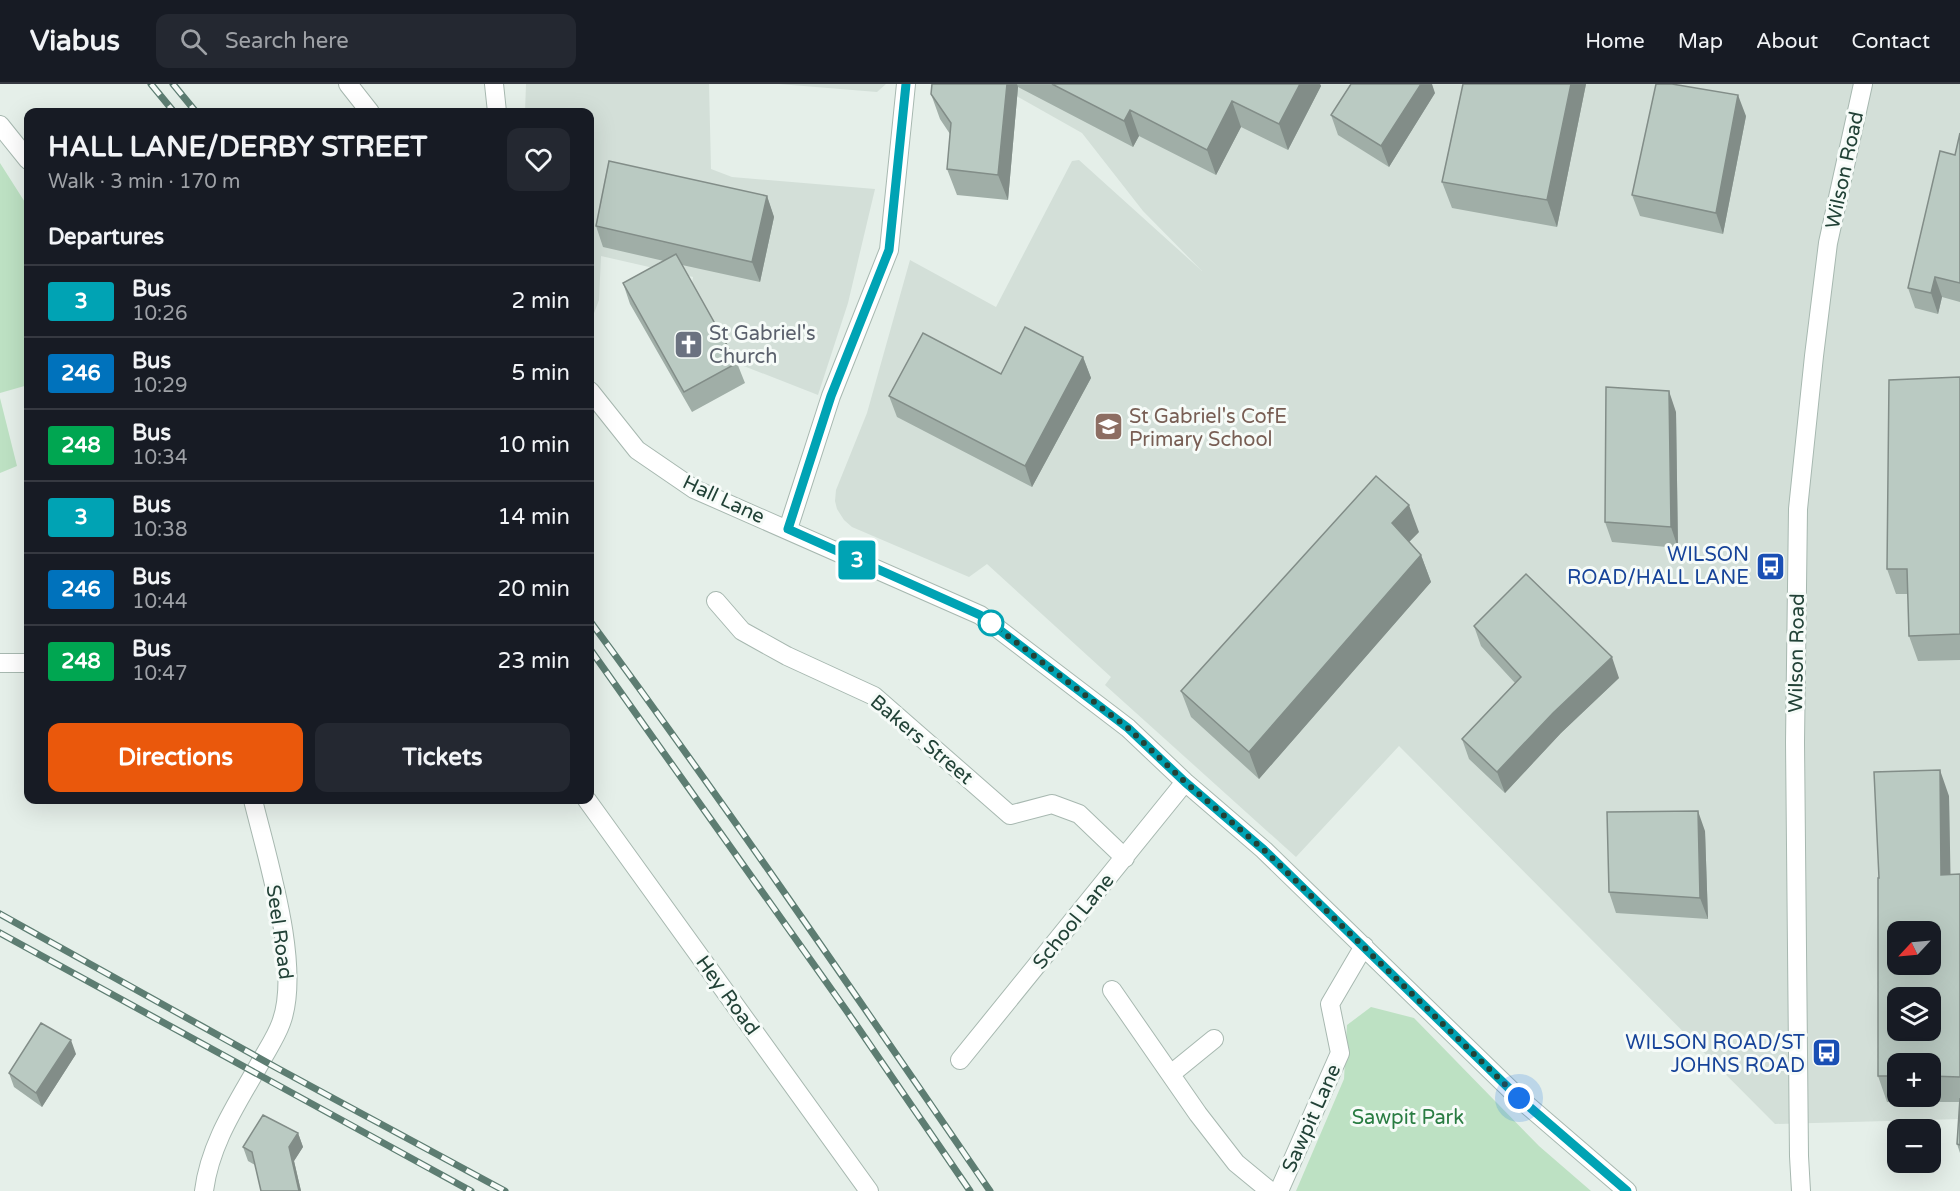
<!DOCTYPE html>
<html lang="en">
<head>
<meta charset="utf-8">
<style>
  :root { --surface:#171b24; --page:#242831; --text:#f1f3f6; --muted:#9ea1a6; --line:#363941; --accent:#ea580c }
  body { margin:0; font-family:"Varela Round",sans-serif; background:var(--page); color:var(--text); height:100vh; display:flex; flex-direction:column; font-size:22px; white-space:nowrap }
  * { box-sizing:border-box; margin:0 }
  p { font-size:20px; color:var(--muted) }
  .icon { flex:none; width:33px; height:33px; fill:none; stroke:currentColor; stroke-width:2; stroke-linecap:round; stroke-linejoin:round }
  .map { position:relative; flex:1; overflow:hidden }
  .side { position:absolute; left:24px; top:24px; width:570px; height:696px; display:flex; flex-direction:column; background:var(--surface); border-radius:12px; box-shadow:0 6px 24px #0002 }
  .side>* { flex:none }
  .badge { padding:0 12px; border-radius:4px; font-size:21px; line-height:39px }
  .needle { width:39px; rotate:244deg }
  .buttons { position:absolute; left:1887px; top:837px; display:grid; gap:12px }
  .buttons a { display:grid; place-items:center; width:54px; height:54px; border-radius:12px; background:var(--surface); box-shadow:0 6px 24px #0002; font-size:30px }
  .you { position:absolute; width:30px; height:30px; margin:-15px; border:4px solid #fff; border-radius:50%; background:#1a73e8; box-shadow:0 0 0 9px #1a73e833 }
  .map>.badge { position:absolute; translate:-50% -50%; box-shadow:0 0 0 3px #fff }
  h2 { padding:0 24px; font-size:22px; line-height:54px }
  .round { display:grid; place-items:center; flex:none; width:63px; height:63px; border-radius:12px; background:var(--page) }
  .headline { display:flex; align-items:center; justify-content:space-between; height:102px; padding:0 24px }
  h1 { font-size:28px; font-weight:800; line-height:45px }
  .cta { display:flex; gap:12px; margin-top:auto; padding:12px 24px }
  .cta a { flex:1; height:69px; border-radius:12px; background:var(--accent); color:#fff; font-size:24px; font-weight:800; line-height:69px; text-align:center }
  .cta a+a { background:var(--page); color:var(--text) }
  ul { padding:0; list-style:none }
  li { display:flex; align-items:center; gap:18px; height:72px; padding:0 24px; border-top:2px solid var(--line) }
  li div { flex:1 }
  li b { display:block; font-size:22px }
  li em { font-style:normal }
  li .badge { min-width:66px; font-weight:700; text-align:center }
  header { display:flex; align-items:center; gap:36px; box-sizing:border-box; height:84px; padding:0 30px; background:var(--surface); border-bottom:2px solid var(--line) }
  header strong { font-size:28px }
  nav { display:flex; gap:33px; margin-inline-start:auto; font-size:21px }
  .search { width:420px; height:54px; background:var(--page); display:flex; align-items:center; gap:15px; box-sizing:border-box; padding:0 21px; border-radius:12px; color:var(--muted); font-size:22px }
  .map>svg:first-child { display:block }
  .built { fill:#d3dfd8; fill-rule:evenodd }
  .green { fill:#bde1c3 }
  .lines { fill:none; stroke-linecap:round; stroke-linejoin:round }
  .minor-casing { stroke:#a7b8b0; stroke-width:20 }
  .minor { stroke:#fff; stroke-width:18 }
  .rail-casing { stroke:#5d7d72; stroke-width:7 }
  .rail { stroke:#f6fbf8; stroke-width:4.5; stroke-dasharray:14; stroke-linecap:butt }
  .wall { fill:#a0aea7; fill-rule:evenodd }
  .shaded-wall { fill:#828d88 }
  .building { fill:#bacac2; stroke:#828d88; stroke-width:1.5; fill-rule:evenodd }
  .line-casing { stroke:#fff; stroke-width:14 }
  .line { stroke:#00a3b4; stroke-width:9 }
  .walk { stroke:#224237; stroke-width:6; stroke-dasharray:0 10.8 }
  .stop-dot { fill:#fff; stroke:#00a3b4; stroke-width:3 }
  .labels { text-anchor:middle; stroke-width:6; stroke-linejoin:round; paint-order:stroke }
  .street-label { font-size:20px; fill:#224237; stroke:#f6fbf8 }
  .worship-label { font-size:20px; fill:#5b616d; stroke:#f6fbf8; text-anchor:start }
  .education-label { font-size:20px; fill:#785e54; stroke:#f6fbf8; text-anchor:start }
  .transit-label { font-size:20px; fill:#164399; stroke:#f6fbf8; text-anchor:end }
  .park-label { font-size:20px; fill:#297c42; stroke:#f6fbf8 }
</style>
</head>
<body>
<header>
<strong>Viabus</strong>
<div class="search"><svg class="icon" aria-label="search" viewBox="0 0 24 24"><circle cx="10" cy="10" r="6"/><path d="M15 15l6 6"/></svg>Search here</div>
<nav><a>Home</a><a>Map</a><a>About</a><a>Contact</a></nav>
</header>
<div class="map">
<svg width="1960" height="1107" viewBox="0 0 1960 1107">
  <rect width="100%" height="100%" fill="#e5efe9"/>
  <path class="built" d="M526 0H709L711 85 732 93 875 105 848 219 818 311 731 277 691 208 693 193 601 172 599 216 590 240V28H525Z
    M779 0H886L877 8Z
    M995 0H1960V1035L1775 1040 1399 662 1296 773 1105 601 1111 593 987 480 969 493 852 443 844 436 837 425 835 417 836 406 867 329 910 176 996 223 1072 77 1079 76 1202 187 1143 127 1082 49ZM1898 848H1930V880H1898ZM1898 914H1930V946H1898ZM1898 980H1930V1012H1898Z"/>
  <path class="green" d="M0 79 28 123V301L0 309Z
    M0 314 17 382 0 389Z
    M1371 923 1414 934 1539 1062 1591 1107H1296L1344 995 1347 941Z"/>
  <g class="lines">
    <defs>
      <path id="minor" d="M348 0 370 28
        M494 0 497 28
        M0 41 28 76
        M590 307 637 366 694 405 980 531 1128 644 1185 698 1264 766 1519 1014 1627 1107
        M788 445 831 312 889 166 906 0
        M716 517 742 547 787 572 874 612 1010 731 1052 720 1079 730 1125 774
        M0 579H28
        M587 716 869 1107
        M1112 906 1198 1030 1236 1079 1270 1107
        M960 976 1185 698
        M1171 990 1214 955
        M204 1107C210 1059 237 1020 260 979 267 966 276 953 281 939 302 883 267 774 253 716
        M1279 1107 1340 969 1330 920 1364 862
        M1801 1107 1799 1072 1795 658 1798 425 1814 272 1828 159 1863 0"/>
    </defs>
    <use href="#minor" class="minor-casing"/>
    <use href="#minor" class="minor"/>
    <defs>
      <path id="rail" d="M151 0 174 28
        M173 0 196 28
        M590 537C728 724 859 916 990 1107
        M590 565 846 926 970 1107
        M0 830 277 984 505 1107
        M0 849 471 1107"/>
    </defs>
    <use href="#rail" class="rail-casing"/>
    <use href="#rail" class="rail"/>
  </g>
  <path class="wall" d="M932 0H1320L1321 2 1288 66 1241 43 1216 91 1139 52 1133 63 1018 3 1008 116 957 111 947 85 950 50 940 35 931 10Z
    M1463 0H1586L1557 143 1452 124 1442 98Z
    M1435 9 1389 83 1338 51 1331 31Z
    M1746 32 1723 150 1640 132 1632 111Z
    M1960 49V218L1942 213 1938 230 1915 224 1908 204 1955 71Z
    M767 112 774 133 760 198 682 181 737 279 745 299 692 328 630 220 623 199 664 177 603 163 596 142Z
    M1083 273 1091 294 1032 403 897 333 889 312Z
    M1960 293V576L1918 577 1909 552 1908 510H1896L1887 485Z
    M1676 328 1678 464 1612 458 1605 438Z
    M1419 448 1409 458 1421 471 1431 498 1259 695 1191 633 1181 607Z
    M1474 542 1619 594 1561 649 1505 709 1469 675 1462 655 1515 599 1481 562Z
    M1949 712 1950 791 1960 790V1069L1957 1060 1960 1018H1887L1878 992 1879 794ZM1898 980H1930V1012H1898Z
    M1705 747 1708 835 1616 829 1609 808Z
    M76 970 42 1023 14 1003 9 989Z
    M298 1049 303 1063 294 1077 301 1107H261L255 1081 248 1077 243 1063Z"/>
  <path class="shaded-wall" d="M1007 0H1017L1018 3 1008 116 998 91Z
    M1300 0H1320L1321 2 1288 66 1279 40Z
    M1421 0H1432L1435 9 1389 83 1381 62Z
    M1571 0H1586L1557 143 1547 116Z
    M1738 11 1746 32 1723 150 1716 129Z
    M1232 17 1241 43 1216 91 1207 66Z
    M1130 26 1139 52 1133 63 1124 37Z
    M767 112 774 133 760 198 752 178Z
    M1935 193 1942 213 1938 230 1931 209Z
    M1083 273 1091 294 1032 403 1025 382Z
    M1669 307 1676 328 1678 464 1671 443Z
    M1409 421 1419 448 1402 465 1392 439Z
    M1421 471 1431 498 1259 695 1249 668Z
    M1612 573 1619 594 1561 649 1505 709 1497 688 1553 629Z
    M1940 686 1949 712 1951 817 1941 791Z
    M1698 727 1705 747 1708 835 1700 814Z
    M71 956 76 970 42 1023 36 1009Z
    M298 1049 303 1063 294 1077 301 1107H299L289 1063Z"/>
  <path class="building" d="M932 0H1007L998 91 947 85 951 39 931 10Z
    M1052 0H1300L1279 40 1232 17 1207 66 1130 26 1124 37Z
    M1351 0H1421L1381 62 1331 31Z
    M1463 0H1571L1547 116 1442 98Z
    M1656 0H1672L1738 11 1716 129 1632 111Z
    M1960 49V199L1935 193 1931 209 1908 204 1940 67 1955 71Z
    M609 77 767 112 752 178 596 142Z
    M676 170 737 279 684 308 623 199Z
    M1025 243 1083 273 1025 382 889 312 923 249 1001 290Z
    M1960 293V550L1909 552 1907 485H1887L1889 296Z
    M1606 303 1669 307 1671 443 1605 438Z
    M1376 392 1409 421 1392 439 1421 471 1249 668 1181 607Z
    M1526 490 1612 573 1553 629 1497 688 1462 655 1521 593 1474 542Z
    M1940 686 1941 791 1960 790V993L1930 992V980H1898V992H1878V794H1879L1874 688ZM1898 848H1930V880H1898ZM1898 914H1930V946H1898Z
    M1698 727 1700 814 1609 808 1607 728Z
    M41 939 71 956 36 1009 9 989Z
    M1960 1014V1061L1957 1060Z
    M263 1031 298 1049 289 1063 299 1107H261L252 1068 243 1063Z"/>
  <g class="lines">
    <defs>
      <path id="line" d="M906 0 889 166 831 312 788 445 980 531 1128 644 1185 698 1264 766 1519 1014 1627 1107"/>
    </defs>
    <use href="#line" class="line-casing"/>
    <use href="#line" class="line"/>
    <path class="walk" d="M991 539 1128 644 1185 698 1264 766 1519 1014"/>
  </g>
  <defs>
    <symbol id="church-square" viewBox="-11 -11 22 22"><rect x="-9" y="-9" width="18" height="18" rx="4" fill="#6b7280" stroke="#f6fbf8"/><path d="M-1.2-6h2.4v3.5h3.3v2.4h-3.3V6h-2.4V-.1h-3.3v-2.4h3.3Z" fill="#fff"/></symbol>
    <symbol id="school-square" viewBox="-11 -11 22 22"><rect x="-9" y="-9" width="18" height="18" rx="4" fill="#8d6e63" stroke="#f6fbf8"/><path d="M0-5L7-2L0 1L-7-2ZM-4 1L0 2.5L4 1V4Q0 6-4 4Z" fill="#fff"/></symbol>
    <symbol id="bus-square" viewBox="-11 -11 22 22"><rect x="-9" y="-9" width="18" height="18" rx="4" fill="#1a4fb4" stroke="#f6fbf8"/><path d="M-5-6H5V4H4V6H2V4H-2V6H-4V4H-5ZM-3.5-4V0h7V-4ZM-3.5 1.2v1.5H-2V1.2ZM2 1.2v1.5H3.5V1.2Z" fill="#fff"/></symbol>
  </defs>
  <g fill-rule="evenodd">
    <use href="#church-square" x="672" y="244" width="33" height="33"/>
    <use href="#school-square" x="1092" y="326" width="33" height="33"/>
    <use href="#bus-square" x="1754" y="466" width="33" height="33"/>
    <use href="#bus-square" x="1810" y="952" width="33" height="33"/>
  </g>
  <circle class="stop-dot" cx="991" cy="539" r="12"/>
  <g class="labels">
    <g class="street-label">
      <text transform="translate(1844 86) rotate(-78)" y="7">Wilson Road</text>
      <text transform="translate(724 415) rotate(25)" y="7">Hall Lane</text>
      <text transform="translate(1796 569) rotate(-89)" y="7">Wilson Road</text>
      <text transform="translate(922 655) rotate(40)" y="7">Bakers Street</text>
      <text transform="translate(1073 837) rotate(-51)" y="7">School Lane</text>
      <text transform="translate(280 848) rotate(82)" y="7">Seel Road</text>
      <text transform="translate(728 911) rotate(54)" y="7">Hey Road</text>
      <text transform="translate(1311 1034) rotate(-66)" y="7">Sawpit Lane</text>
    </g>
    <g class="worship-label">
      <text x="709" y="256">St Gabriel's<tspan x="709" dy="23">Church</tspan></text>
    </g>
    <g class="education-label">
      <text x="1129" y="339">St Gabriel's CofE<tspan x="1129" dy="23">Primary School</tspan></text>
    </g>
    <g class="transit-label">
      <text x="1749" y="477">WILSON<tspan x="1749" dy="23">ROAD/HALL LANE</tspan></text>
      <text x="1805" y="965">WILSON ROAD/ST<tspan x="1805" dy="23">JOHNS ROAD</tspan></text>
    </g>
    <g class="park-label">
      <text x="1408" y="1040">Sawpit Park</text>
    </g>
  </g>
</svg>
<div class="buttons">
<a><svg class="needle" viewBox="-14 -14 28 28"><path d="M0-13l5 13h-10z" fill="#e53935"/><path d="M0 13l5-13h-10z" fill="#9ea1a6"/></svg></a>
<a><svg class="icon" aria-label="layers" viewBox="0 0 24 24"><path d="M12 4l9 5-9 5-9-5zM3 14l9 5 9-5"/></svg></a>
<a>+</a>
<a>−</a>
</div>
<div class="you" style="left:1519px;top:1014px"></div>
<b class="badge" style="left:857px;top:476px;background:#00a3b4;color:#fff">3</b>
<section class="side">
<div class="headline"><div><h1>HALL LANE/DERBY STREET</h1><p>Walk · 3 min · 170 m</p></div><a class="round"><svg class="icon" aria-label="heart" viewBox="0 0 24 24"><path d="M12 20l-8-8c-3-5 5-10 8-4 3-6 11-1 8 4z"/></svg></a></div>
<h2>Departures</h2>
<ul>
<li><span class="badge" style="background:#00a3b4;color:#fff">3</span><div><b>Bus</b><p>10:26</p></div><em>2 min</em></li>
<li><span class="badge" style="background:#0072bc;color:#fff">246</span><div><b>Bus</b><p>10:29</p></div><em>5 min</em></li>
<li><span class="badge" style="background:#00a651;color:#fff">248</span><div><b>Bus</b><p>10:34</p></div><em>10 min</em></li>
<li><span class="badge" style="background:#00a3b4;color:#fff">3</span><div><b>Bus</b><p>10:38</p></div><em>14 min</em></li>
<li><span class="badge" style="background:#0072bc;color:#fff">246</span><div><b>Bus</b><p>10:44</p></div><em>20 min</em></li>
<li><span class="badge" style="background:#00a651;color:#fff">248</span><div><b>Bus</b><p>10:47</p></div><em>23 min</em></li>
</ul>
<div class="cta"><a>Directions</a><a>Tickets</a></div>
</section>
</div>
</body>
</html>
